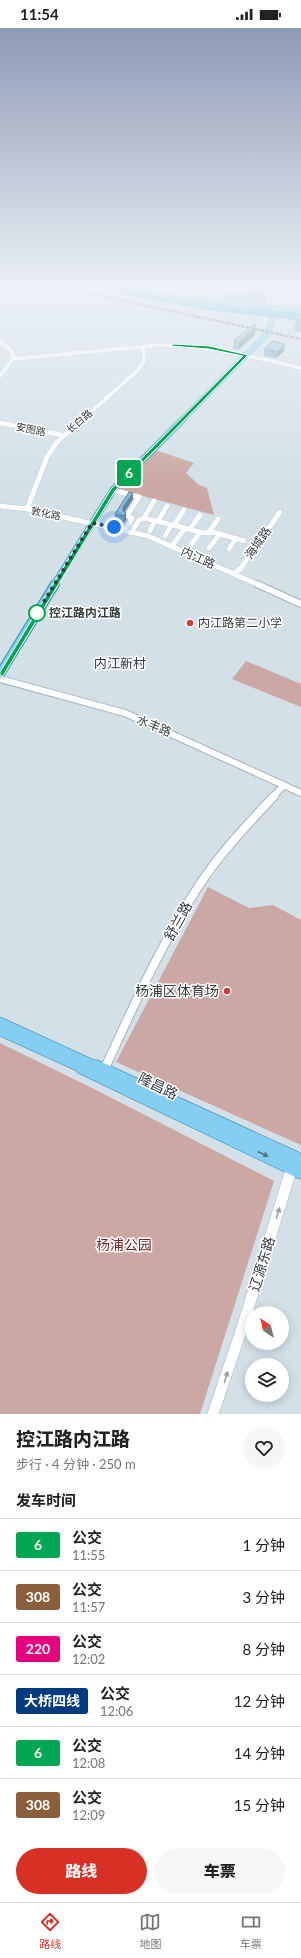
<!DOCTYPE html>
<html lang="zh">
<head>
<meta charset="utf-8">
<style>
  :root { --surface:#fff; --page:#f6f6f6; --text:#222; --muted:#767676; --line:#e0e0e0; --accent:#d93025 }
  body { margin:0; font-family:Lato,"Noto Sans SC",sans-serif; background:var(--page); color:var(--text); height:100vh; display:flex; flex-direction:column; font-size:15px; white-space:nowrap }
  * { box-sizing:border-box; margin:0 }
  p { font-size:13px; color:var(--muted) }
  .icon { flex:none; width:22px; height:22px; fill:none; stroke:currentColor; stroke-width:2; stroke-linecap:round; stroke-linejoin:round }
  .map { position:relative; height:1386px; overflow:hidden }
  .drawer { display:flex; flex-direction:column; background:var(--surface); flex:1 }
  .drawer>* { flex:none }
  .badge { padding:0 8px; border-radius:3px; font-size:14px; line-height:26px }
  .needle { width:26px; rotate:325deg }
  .buttons { position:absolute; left:245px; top:1278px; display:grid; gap:8px }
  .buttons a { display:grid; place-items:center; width:44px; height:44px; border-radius:50%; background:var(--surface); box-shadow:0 2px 10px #0003; font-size:20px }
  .you { position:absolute; width:20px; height:20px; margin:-10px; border:3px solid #fff; border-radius:50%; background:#1a73e8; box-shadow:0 0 0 6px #1a73e833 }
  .map>.badge { position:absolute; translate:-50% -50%; box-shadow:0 0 0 2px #fff }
  h2 { padding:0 16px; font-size:15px; line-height:36px }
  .round { display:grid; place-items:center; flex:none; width:42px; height:42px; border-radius:21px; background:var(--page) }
  .headline { display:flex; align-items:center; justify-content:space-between; height:68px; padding:0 16px }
  h1 { font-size:19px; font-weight:800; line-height:30px }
  .action { display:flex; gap:8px; margin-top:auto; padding:8px 16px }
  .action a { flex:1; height:46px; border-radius:24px; background:var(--accent); color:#fff; font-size:16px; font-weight:800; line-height:46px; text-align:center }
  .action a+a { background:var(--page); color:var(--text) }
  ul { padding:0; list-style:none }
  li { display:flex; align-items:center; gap:12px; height:52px; padding:0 16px; border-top:1px solid var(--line) }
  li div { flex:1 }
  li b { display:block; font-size:15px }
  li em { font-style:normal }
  li .badge { min-width:44px; font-weight:700; text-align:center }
  .status { display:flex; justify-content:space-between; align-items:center; height:28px; padding:0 20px; background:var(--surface); direction:ltr }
  .status svg { height:11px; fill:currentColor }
  .tab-bar { display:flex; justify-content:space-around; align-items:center; height:56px; border-top:1px solid var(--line); background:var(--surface); font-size:11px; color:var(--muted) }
  .tab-bar a { display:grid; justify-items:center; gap:2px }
  .tab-bar .on { color:var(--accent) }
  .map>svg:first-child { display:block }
  .green { fill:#cba8a4 }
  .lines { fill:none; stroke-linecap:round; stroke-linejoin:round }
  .minor-far4-casing { stroke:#a5b2ba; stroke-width:4.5 }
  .minor-far3-casing { stroke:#a5b2ba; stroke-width:5.5 }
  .minor-far2-casing { stroke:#a5b2ba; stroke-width:8 }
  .minor-far1-casing { stroke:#a5b2ba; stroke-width:10 }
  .minor-casing { stroke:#a5b2ba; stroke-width:12 }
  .major-far4-casing { stroke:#3386ad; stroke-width:6 }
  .major-far3-casing { stroke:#3386ad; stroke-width:7 }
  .major-far2-casing { stroke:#3386ad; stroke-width:10 }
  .major-far1-casing { stroke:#3386ad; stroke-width:12 }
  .major-casing { stroke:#3386ad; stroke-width:15 }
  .minor-far4 { stroke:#fff; stroke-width:4 }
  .minor-far3 { stroke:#fff; stroke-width:5 }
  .minor-far2 { stroke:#fff; stroke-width:6 }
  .minor-far1 { stroke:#fff; stroke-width:8 }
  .minor { stroke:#fff; stroke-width:11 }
  .major-far4 { stroke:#83cef2; stroke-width:5.5 }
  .major-far3 { stroke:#83cef2; stroke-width:6 }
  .major-far2 { stroke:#83cef2; stroke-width:8 }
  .major-far1 { stroke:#83cef2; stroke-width:11 }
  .major { stroke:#83cef2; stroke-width:14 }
  .rail-casing { stroke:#5a6165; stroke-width:2 }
  .rail { stroke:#fff; stroke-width:1; stroke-dasharray:2.5; stroke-linecap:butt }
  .highway-bridge-casing { stroke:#3386ad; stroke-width:7; stroke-linecap:butt }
  .highway-bridge { stroke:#31aee9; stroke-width:6 }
  .wall { fill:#77a3bd }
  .shaded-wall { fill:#61859a }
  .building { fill:#8abedc; stroke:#61859a }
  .oneway { fill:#557686 }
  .oneway2 { fill:#9a9d9e }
  .line { fill:#00a651; stroke:#fff }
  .walk { stroke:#363b3e; stroke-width:4; stroke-dasharray:0 7.2 }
  .stop-dot { fill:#fff; stroke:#00a651; stroke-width:2 }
  .poi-dot { fill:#cf413d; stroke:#fff; stroke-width:1.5 }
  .labels { text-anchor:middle; stroke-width:3; stroke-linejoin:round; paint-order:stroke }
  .far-street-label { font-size:10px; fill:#363b3e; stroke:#fff }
  .street-label { font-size:12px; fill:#363b3e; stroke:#fff }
  .stop-label { font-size:12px; font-weight:bold; fill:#363b3e; stroke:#fff; text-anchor:start }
  .poi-label { font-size:12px; fill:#363b3e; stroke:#fff; text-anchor:start }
  .neighbourhood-label { font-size:13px; fill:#2e383f; stroke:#fff }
  .near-street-label { font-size:14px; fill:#363b3e; stroke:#fff }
  .near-poi-label { font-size:14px; fill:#363b3e; stroke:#fff; text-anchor:end }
  .near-park-label { font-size:14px; fill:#6f2a27; stroke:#fff }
</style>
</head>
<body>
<div class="status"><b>11:54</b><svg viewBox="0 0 49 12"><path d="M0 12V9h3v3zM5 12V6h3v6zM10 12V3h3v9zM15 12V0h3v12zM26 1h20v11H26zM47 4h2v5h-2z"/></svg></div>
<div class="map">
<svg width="301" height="1386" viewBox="0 0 301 1386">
  <rect width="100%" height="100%" fill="#d3e0e8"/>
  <path class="green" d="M155 422 194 435 186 445 199 457 207 460 214 487 117 461Z
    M246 633 301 656V679L232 651Z
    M208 859 249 880 273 877 301 892V1117L116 1034Z
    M0 1015 92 1060 274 1153 200 1386H0Z"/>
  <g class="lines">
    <defs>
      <path id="minor-far4" d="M189 271 199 262
        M0 314 9 320 14 329 0 348
        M13 331 161 317C209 318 255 329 301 340
        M82 392 138 342 144 333 143 319"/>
      <path id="minor-far3" d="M0 395 62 407
        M113 462 139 469 127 488 132 490 125 502
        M0 478 27 481 148 508 259 557
        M27 481 47 429 57 414 83 391
        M144 490 154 473
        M158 493 167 478
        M174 497 184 482
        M134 500 139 492 144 490 185 500 172 518
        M185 500 203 505 213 504 244 513
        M190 501 200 487
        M150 503 155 492
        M208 505 218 491
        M165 508 172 496
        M191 517 200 504
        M209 520 220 506
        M229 521 236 510
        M234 546 241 540 280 484"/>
      <path id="minor-far2" d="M257 556 301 576
        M0 651 125 685 301 765
        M273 769 284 757"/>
      <path id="minor-far1" d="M105 1040C133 979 163 912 200 856 221 824 248 796 274 768"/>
      <path id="minor" d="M103 1044 105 1039
        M213 1386 242 1300 292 1139"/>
      <path id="major-far4" d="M140 262 218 275 301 284
        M182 392 267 306 276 282"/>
      <path id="major-far3" d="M54 557 113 462 183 391"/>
      <path id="major-far2" d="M0 646 55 556"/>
      <path id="major-far1" d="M0 995 98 1040
        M0 1002 84 1040"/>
      <path id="major" d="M82 1039 301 1144
        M96 1039 301 1133"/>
    </defs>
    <use href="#minor-far4" class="minor-far4-casing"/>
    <use href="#minor-far3" class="minor-far3-casing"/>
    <use href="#minor-far2" class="minor-far2-casing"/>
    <use href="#minor-far1" class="minor-far1-casing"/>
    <use href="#minor" class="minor-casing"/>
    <use href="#major-far4" class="major-far4-casing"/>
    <use href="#major-far3" class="major-far3-casing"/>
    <use href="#major-far2" class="major-far2-casing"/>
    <use href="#major-far1" class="major-far1-casing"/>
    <use href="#major" class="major-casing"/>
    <use href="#minor-far4" class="minor-far4"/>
    <use href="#minor-far3" class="minor-far3"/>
    <use href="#minor-far2" class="minor-far2"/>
    <use href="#minor-far1" class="minor-far1"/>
    <use href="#minor" class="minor"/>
    <use href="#major-far4" class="major-far4"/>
    <use href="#major-far3" class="major-far3"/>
    <use href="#major-far2" class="major-far2"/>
    <use href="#major-far1" class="major-far1"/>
    <use href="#major" class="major"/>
    <defs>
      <path id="rail" d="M73 262 301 311"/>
    </defs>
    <use href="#rail" class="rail-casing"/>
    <use href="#rail" class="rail"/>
    <defs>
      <path id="highway-bridge" d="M118 262 212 279 301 289"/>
    </defs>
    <use href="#highway-bridge" class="highway-bridge-casing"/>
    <use href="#highway-bridge" class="highway-bridge"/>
  </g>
  <path class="wall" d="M227 262H268L265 276 226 272Z
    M301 287V304L294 303 296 291Z
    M256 298 255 307 238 322 233 321 234 312Z
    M264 321 284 323 276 330 264 328Z
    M133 465V471L125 484 126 492 124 495 115 493V486Z"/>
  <path class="shaded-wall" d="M267 262H268L265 276 267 264Z
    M256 298 255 307 238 322 239 314Z
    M285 316 284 323 276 330 277 324Z
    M133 465V471L123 486V490V479Z
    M126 485V492L124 495V488Z"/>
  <path class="building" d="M243 262H267V264Z
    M297 286 301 287V292L296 291Z
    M254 296 256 298 239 314 234 312Z
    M273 313 285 316 277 324 264 321Z
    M129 464 133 465 123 479V483L126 485 124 488 115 486Z"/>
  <defs><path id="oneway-solid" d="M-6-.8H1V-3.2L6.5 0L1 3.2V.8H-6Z"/></defs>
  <use class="oneway" href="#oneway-solid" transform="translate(263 1126) rotate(25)"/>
  <g class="oneway2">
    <use href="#oneway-solid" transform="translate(278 1185) rotate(-73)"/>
    <use href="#oneway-solid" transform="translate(226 1349) rotate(-72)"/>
  </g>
  <linearGradient id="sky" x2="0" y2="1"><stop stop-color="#8e99b6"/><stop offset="0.57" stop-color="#ebf1f5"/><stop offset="1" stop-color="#ebf1f5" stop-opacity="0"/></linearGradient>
  <rect width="301" height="456" fill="url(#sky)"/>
  <path class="line" d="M173 316 209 318 248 327 115 463 3 648H0V644L111 461 243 328 209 321 171 318Z"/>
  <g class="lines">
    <path class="walk" d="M37 585 92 495 114 499"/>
  </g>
  <circle class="stop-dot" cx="37" cy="585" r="8"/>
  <g class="poi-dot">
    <circle cx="190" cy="595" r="4"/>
    <circle cx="227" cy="963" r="4"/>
  </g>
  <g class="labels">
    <g class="far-street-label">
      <text transform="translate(79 393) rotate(-40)" y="4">长白路</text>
      <text transform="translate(31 401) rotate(11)" y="4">安图路</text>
      <text transform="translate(46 485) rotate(11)" y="4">敦化路</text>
    </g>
    <g class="street-label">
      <text transform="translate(258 515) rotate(-55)" y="4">海城路</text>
      <text transform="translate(198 530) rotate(24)" y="4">内江路</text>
      <text transform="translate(154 698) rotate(23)" y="4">水丰路</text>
    </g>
    <g class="stop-label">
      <text x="49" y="589">控江路内江路</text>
    </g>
    <g class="poi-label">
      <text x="198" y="599">内江路第二小学</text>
    </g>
    <g class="neighbourhood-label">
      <text x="120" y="640">内江新村</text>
    </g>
    <g class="near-street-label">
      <text transform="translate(178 893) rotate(-61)" y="5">舒兰路</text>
      <text transform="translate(158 1058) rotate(26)" y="5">隆昌路</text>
      <text transform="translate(262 1236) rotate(-73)" y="5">辽源东路</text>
    </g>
    <g class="near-poi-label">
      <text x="219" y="968">杨浦区体育场</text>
    </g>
    <g class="near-park-label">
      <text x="124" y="1222">杨浦公园</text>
    </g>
  </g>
</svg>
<div class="buttons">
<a><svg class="needle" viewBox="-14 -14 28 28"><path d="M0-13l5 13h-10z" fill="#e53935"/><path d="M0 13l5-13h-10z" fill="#767676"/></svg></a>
<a><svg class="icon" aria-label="layers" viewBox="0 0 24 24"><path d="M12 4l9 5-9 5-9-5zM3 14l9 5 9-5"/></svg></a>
</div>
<div class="you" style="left:114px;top:499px"></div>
<b class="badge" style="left:129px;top:445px;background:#00a651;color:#fff">6</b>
</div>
<section class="drawer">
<div class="headline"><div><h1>控江路内江路</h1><p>步行 · 4 分钟 · 250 m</p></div><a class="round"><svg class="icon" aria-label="heart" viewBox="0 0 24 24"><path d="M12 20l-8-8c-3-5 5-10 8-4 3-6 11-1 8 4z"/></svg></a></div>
<h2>发车时间</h2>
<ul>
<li><span class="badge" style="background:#00a651;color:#fff">6</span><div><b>公交</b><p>11:55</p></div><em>1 分钟</em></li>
<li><span class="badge" style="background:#8b5e3c;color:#fff">308</span><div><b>公交</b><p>11:57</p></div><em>3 分钟</em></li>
<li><span class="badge" style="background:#e6007e;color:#fff">220</span><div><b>公交</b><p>12:02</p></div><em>8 分钟</em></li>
<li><span class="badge" style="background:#003b80;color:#fff">大桥四线</span><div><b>公交</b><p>12:06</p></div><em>12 分钟</em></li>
<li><span class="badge" style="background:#00a651;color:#fff">6</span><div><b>公交</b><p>12:08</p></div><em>14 分钟</em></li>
<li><span class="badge" style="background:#8b5e3c;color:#fff">308</span><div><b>公交</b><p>12:09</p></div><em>15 分钟</em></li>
</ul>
<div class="action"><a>路线</a><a>车票</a></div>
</section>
<nav class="tab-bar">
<a class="on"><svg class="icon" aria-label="directions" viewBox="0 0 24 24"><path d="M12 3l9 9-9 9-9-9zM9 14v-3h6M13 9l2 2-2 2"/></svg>路线</a>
<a><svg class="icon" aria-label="map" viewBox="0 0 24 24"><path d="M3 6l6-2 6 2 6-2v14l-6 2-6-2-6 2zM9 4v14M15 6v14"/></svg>地图</a>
<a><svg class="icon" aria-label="tickets" viewBox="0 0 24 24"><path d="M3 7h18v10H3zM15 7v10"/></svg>车票</a>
</nav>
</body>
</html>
